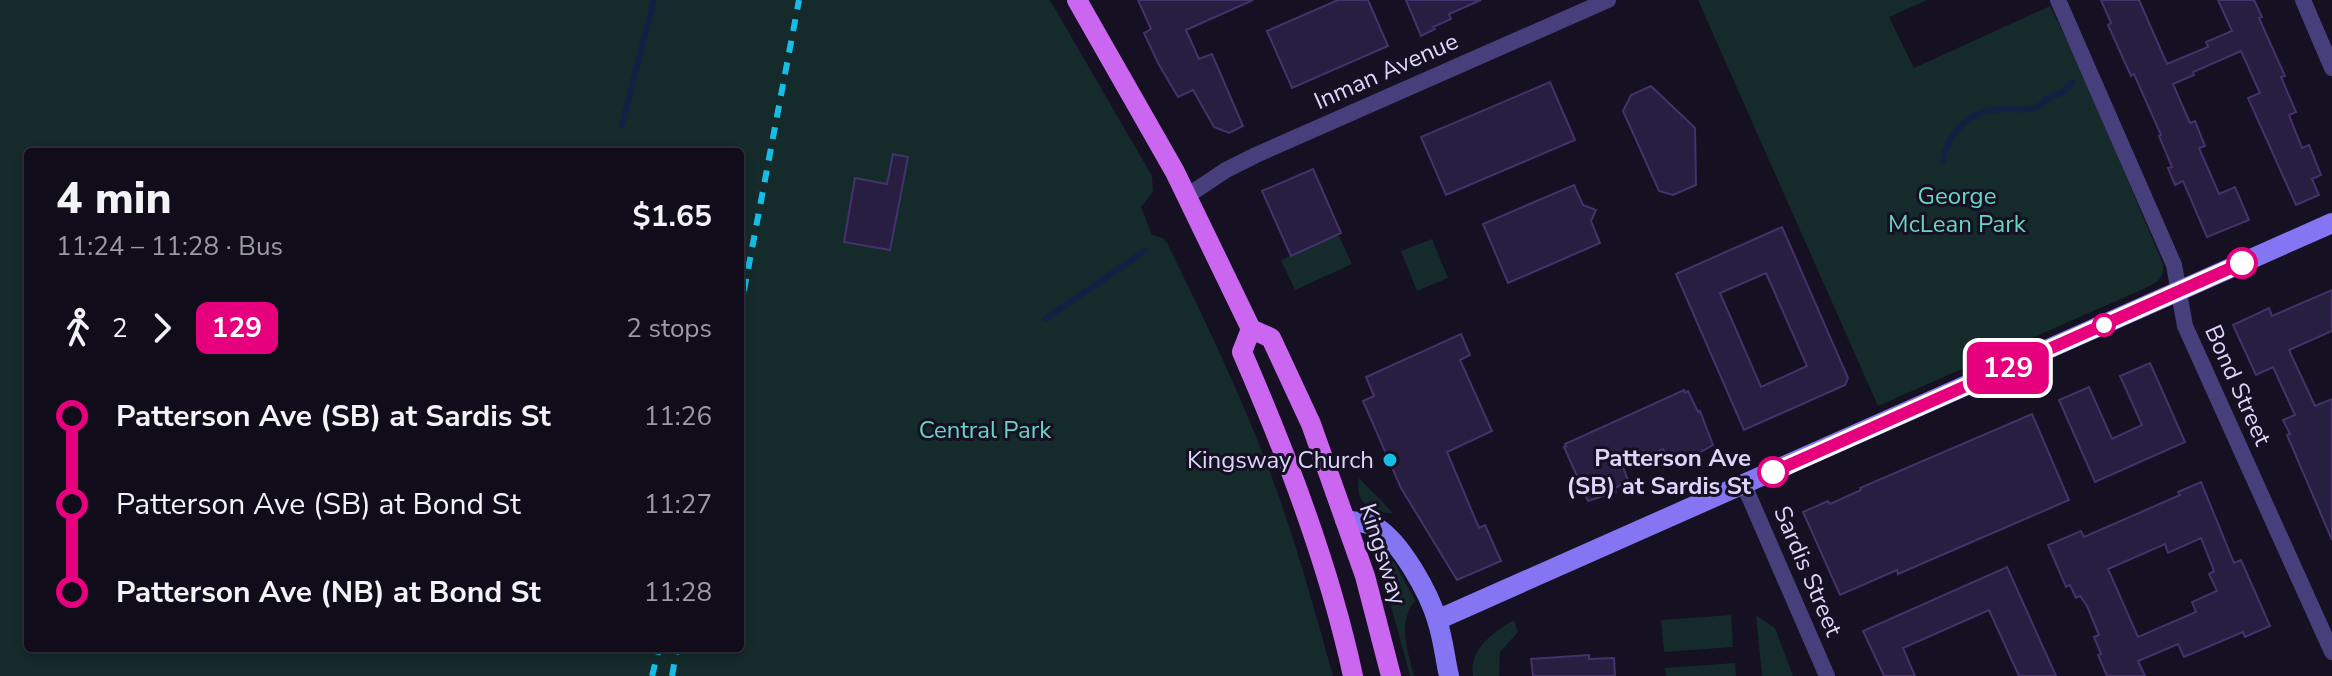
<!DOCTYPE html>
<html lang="en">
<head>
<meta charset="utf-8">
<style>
  :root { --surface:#100c1a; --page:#1e1a27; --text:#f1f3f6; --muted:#9c9ba2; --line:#302c39 }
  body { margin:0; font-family:"Nunito Sans",sans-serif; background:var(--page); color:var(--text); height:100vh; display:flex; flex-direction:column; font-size:30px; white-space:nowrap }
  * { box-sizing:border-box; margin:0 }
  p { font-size:26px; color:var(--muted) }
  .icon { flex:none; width:44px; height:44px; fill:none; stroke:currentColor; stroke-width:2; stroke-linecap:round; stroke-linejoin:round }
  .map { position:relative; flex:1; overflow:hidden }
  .details { position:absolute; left:24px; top:148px; width:720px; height:504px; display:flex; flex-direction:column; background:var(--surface); border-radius:8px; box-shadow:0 4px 12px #0003,0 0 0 2px var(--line) }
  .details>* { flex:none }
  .badge { padding:0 16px; border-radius:12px; font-size:28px; line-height:52px }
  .map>.badge { position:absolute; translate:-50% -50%; box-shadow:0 0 0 4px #fff }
  .legs { display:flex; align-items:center; gap:12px; height:88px; padding:0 32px; font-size:26px }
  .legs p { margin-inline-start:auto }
  .summary { display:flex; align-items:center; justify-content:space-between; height:136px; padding:0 32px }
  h1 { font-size:44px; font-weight:800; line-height:60px }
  ul { padding:0 32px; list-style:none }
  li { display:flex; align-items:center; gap:28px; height:88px; font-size:30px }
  li i { display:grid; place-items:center; width:12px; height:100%; margin:0 10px; background:currentColor }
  li i::after { content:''; width:20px; height:20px; margin:-10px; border:6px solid; border-radius:50%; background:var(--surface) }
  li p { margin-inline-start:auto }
  li:first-child i { background:linear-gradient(#0000 50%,currentColor 0) }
  li:last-child i { background:linear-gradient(currentColor 50%,#0000 0) }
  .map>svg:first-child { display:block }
  .green { fill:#142a2b; fill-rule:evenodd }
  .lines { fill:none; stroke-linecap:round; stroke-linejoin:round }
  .stream { stroke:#122143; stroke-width:6 }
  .building { fill:#281e41; stroke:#43326b; stroke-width:2; fill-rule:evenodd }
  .street { stroke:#473f7c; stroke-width:16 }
  .secondary { stroke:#8475f2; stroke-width:20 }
  .primary { stroke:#ca66f0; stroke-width:20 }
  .rail { stroke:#16bde6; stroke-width:6; stroke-dasharray:12 10; stroke-linecap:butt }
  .line-1-casing { stroke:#fff; stroke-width:18 }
  .line-1 { stroke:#e6007e; stroke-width:12 }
  .stop-1-dot { fill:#fff; stroke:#e6007e; stroke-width:4 }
  .poi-dot { fill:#16bde6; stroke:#151022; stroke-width:3 }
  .labels { text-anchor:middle; stroke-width:6; stroke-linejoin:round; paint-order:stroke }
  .street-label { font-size:24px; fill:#ddd5fb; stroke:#151022 }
  .park-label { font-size:24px; fill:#68d4c3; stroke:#151022 }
  .stop-label { font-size:24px; font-weight:bold; fill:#ddd5fb; stroke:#151022; text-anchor:end }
  .poi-label { font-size:24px; fill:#ddd5fb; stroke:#151022; text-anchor:end }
</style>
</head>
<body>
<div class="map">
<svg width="2332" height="676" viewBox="0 0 2332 676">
  <rect width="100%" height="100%" fill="#151022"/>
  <path class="green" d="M0 0H1050L1152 176 1153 192 1141 207 1152 235 1163 238 1167 243C1204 318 1240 393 1270 472 1295 539 1314 607 1333 676H0ZM28 152H740V648H28Z
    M1698 0H1927L1889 17 1914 68 2050 6 2084 75 2163 264C2165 281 2154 284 2141 290L1878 406Z
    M1338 234 1352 264 1295 290 1281 260Z
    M1432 239 1448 278 1417 291 1401 251Z
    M1359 478 1393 513C1371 513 1354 503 1359 478Z
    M1377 546 1394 562 1416 602 1413 603C1398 626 1408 651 1414 676H1410L1375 547Z
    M1731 615 1733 647 1664 652 1661 620Z
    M1756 615 1775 628 1793 676H1762Z
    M1514 620 1518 632 1500 652 1499 676H1473C1468 649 1494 632 1514 620Z
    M1735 663 1736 676H1666L1665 668Z"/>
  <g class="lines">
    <path class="stream" d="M622 125 654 0
      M1943 161C1949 129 1972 109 2005 109 2016 109 2027 111 2037 107 2044 104 2040 104 2047 99 2060 91 2061 98 2072 82
      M1045 319 1145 251"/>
  </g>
  <path class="building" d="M1138 0H1253L1186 30 1199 59 1212 54 1243 126 1229 133 1214 127 1193 90 1178 97 1158 63 1144 33 1151 29Z
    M1338 0H1368L1388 46 1292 88 1267 31Z
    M1406 0H1481L1449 14 1451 19 1433 27 1435 29 1421 36Z
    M2101 0H2139L2167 64 2208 47 2206 42 2232 31 2218 0H2254L2262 17 2259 18 2285 76 2281 77 2296 112 2289 115 2302 148 2309 145 2321 175 2312 179 2319 195 2296 205 2248 98 2260 93 2241 51 2193 72 2194 75 2173 84 2190 123 2195 121 2205 146 2199 148 2219 194 2235 187 2249 220 2207 237 2183 181 2175 185 2168 168 2172 167 2159 136 2161 135 2134 74 2131 76 2108 25 2111 23Z
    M1550 82 1575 140 1446 195 1421 137Z
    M1651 86 1695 128 1696 185 1673 195 1659 191 1623 111 1631 95Z
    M893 154 908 157 890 250 844 242 855 178 887 184Z
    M1313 169 1341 233 1291 256 1262 191Z
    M1574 185 1583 205 1596 210 1591 221 1600 243 1508 283 1483 224Z
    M1782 227 1848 378 1845 385 1744 430 1676 274ZM1766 273 1807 366 1761 387 1720 293Z
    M2332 290V331L2289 350 2315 406 2332 399V540L2287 435 2290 434 2283 420 2295 415 2273 367 2256 375 2233 325 2269 308 2272 316Z
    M1461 334 1470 355 1460 360 1492 431 1447 452 1479 528 1485 525 1501 561 1457 580 1401 488 1363 401 1374 396 1366 377Z
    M2150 363 2185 442 2095 482 2059 400 2089 387 2112 439 2142 425 2120 376Z
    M1684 390 1685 393 1688 391 1698 412 1700 411 1713 445 1686 460 1685 458 1676 462 1675 460 1669 462 1663 449 1623 467 1628 480 1614 489 1616 492 1588 501 1564 447 1566 446 1565 444Z
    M2032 414 2069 500 1898 574 1897 570 1840 595 1803 512 1828 501 1830 504 1861 490 1860 488Z
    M2201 482 2234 563 2241 560 2270 626 2245 637 2243 632 2184 657 2178 644 2138 661 2145 676H2107L2098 655 2101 654 2094 637 2099 635 2087 606 2080 596 2076 598 2070 585 2066 587 2048 545 2081 531 2084 537 2180 495 2178 492ZM2201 538 2214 571 2209 574 2217 591 2192 602 2196 612 2138 637 2108 569 2165 544 2168 553Z
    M2007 567 2056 676H2019L1989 610 1903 648 1915 676H1884L1863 631Z
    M1589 655V659L1614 658 1615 676H1533L1531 659Z"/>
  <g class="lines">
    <path class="street" d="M2058 0 2174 265 2185 326 2332 652
      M2303 0 2332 68
      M1187 196 1226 170 1256 155 1608 0
      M1744 485 1827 676"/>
    <path class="secondary" d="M1345 520C1355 522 1367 522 1376 527 1401 542 1429 593 1437 620 1443 638 1445 658 1449 676
      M1437 620 2332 223"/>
    <path class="primary" d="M1077 0 1175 172 1251 329 1271 338 1311 424 1365 576 1391 676
      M1251 329 1242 352C1287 456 1329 565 1353 676"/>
    <path class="rail" d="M740 312 799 0
      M652 676 659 648
      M672 676 677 648"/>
  </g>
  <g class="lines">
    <defs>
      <path id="line-1" d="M1773 472 2242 263"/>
    </defs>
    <use href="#line-1" class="line-1-casing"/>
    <use href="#line-1" class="line-1"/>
  </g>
  <g class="stop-1-dot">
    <circle cx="2242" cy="263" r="14"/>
    <circle cx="2104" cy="325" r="10"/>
    <circle cx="1773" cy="472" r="14"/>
  </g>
  <circle class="poi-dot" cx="1390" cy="460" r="8"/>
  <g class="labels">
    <g class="street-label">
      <text transform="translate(1386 71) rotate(-24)" y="8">Inman Avenue</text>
      <text transform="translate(2238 385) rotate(66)" y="8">Bond Street</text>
      <text transform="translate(1383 554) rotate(72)" y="8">Kingsway</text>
      <text transform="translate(1808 571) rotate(67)" y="8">Sardis Street</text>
    </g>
    <g class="park-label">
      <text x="1957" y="204">George<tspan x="1957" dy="28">McLean Park</tspan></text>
      <text x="985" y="438">Central Park</text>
    </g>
    <g class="stop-label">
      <text x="1751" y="466">Patterson Ave<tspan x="1751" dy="28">(SB) at Sardis St</tspan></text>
    </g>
    <g class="poi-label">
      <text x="1374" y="468">Kingsway Church</text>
    </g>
  </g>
</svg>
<b class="badge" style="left:2008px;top:368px;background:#e6007e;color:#fff">129</b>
<section class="details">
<div class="summary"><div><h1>4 min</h1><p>11:24 – 11:28 · Bus</p></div><b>$1.65</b></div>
<div class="legs"><svg class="icon" aria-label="walk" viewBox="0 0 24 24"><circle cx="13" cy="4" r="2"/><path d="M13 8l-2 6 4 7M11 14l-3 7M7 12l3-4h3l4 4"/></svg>2<svg class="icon" aria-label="forward" viewBox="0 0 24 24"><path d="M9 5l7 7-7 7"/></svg><b class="badge" style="background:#e6007e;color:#fff">129</b><p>2 stops</p></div>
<ul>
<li><i style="color:#e6007e"></i><b>Patterson Ave (SB) at Sardis St</b><p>11:26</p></li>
<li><i style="color:#e6007e"></i><span>Patterson Ave (SB) at Bond St</span><p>11:27</p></li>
<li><i style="color:#e6007e"></i><b>Patterson Ave (NB) at Bond St</b><p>11:28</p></li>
</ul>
</section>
</div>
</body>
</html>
